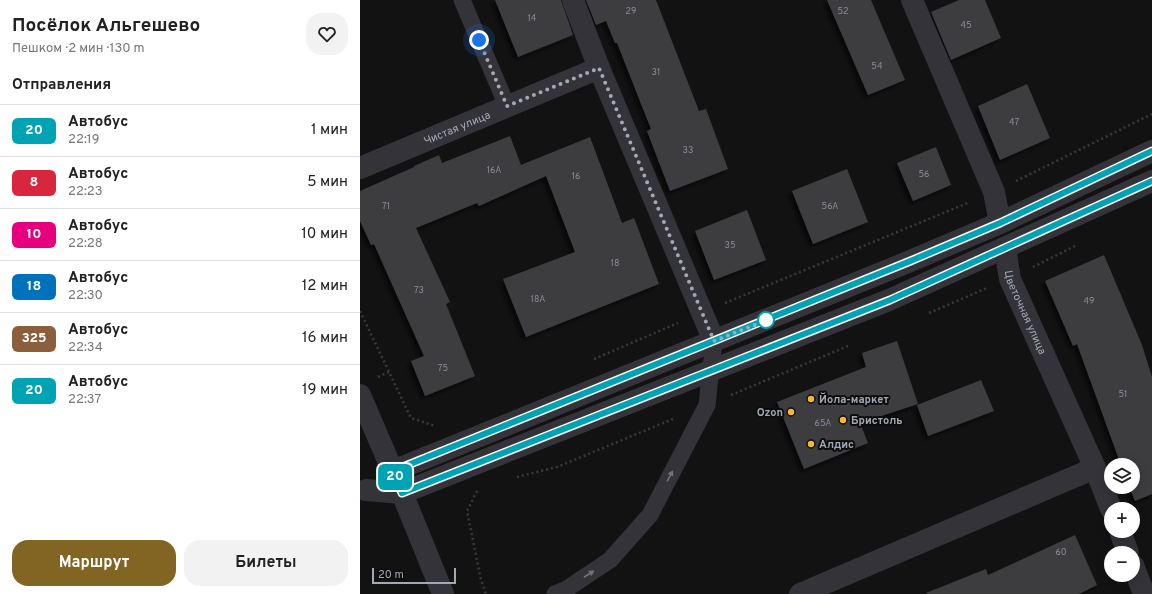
<!DOCTYPE html>
<html lang="ru">
<head>
<meta charset="utf-8">
<style>
  :root { --surface:#fff; --page:#f2f2f2; --text:#222; --muted:#767676; --line:#e0e0e0; --accent:#826523 }
  body { margin:0; font-family:Overpass,sans-serif; background:var(--page); color:var(--text); height:100vh; display:flex; flex-direction:column; font-size:15px; white-space:nowrap }
  * { box-sizing:border-box; margin:0 }
  p { font-size:13px; color:var(--muted) }
  .icon { flex:none; width:22px; height:22px; fill:none; stroke:currentColor; stroke-width:2; stroke-linecap:round; stroke-linejoin:round }
  .map { position:relative; flex:1; overflow:hidden }
  .panel { display:flex; flex-direction:column; background:var(--surface); width:360px }
  .panel>* { flex:none }
  .badge { padding:0 8px; border-radius:6px; font-size:14px; line-height:26px }
  .controls { position:absolute; left:744px; top:458px; display:grid; gap:8px }
  .controls a { display:grid; place-items:center; width:36px; height:36px; border-radius:50%; background:var(--surface); box-shadow:0 2px 10px #0003; font-size:20px }
  .scale { position:absolute; left:12px; bottom:10px; width:84px; box-sizing:border-box; padding-left:4px; border:2px solid #a3a8b5; border-top:0; font-size:11px; line-height:14px; white-space:nowrap; color:#a3a8b5; -webkit-text-stroke:3px #0d0d0e; paint-order:stroke }
  .you { position:absolute; width:20px; height:20px; margin:-10px; border:3px solid #fff; border-radius:50%; background:#1a73e8; box-shadow:0 0 0 6px #1a73e833 }
  .map>.badge { position:absolute; translate:-50% -50%; box-shadow:0 0 0 2px #fff }
  h2 { padding:0 12px; font-size:15px; line-height:36px }
  .round { display:grid; place-items:center; flex:none; width:42px; height:42px; border-radius:16px; background:var(--page) }
  .overview { display:flex; align-items:center; justify-content:space-between; height:68px; padding:0 12px }
  h1 { font-size:19px; font-weight:700; line-height:30px }
  .primary-button { display:flex; gap:8px; margin-top:auto; padding:8px 12px }
  .primary-button a { flex:1; height:46px; border-radius:16px; background:var(--accent); color:#fff; font-size:16px; font-weight:700; line-height:46px; text-align:center }
  .primary-button a+a { background:var(--page); color:var(--text) }
  ul { padding:0; list-style:none }
  li { display:flex; align-items:center; gap:12px; height:52px; padding:0 12px; border-top:1px solid var(--line) }
  li div { flex:1 }
  li b { display:block; font-size:15px }
  li em { font-style:normal }
  li .badge { min-width:44px; font-weight:700; text-align:center }
  main { display:flex; flex:1; min-height:0 }
  .map>svg:first-child { display:block }
  .building { fill:#3c3d41; filter:url(#shadow) }
  .lines { fill:none; stroke-linecap:round; stroke-linejoin:round }
  .path { stroke:#393a40; stroke-width:2.5; stroke-dasharray:2 3; stroke-linecap:butt }
  .service { stroke:#333339; stroke-width:17 }
  .minor { stroke:#333339; stroke-width:22 }
  .tertiary { stroke:#333339; stroke-width:22 }
  .oneway { fill:#71737d }
  .line-casing { stroke:#fff; stroke-width:9 }
  .line { stroke:#00a3b4; stroke-width:6 }
  .walk { stroke:#a3a8b5; stroke-width:4; stroke-dasharray:0 7.2 }
  .stop-dot { fill:#fff; stroke:#00a3b4; stroke-width:2 }
  .poi-dot { fill:#f8b725; stroke:#0d0d0e; stroke-width:1.5 }
  .labels { text-anchor:middle; stroke-width:4; stroke-linejoin:round; paint-order:stroke }
  .number-label { font-size:9px; fill:#898d98 }
  .street-label { font-size:11px; fill:#a3a8b5; stroke:#0d0d0e }
  .poi-label { font-size:11px; font-weight:bold; fill:#a3a8b5; stroke:#0d0d0e; text-anchor:start }
</style>
</head>
<body>
<main>
<section class="panel">
<div class="overview"><div><h1>Посёлок Альгешево</h1><p>Пешком · 2 мин · 130 m</p></div><a class="round"><svg class="icon" aria-label="heart" viewBox="0 0 24 24"><path d="M12 20l-8-8c-3-5 5-10 8-4 3-6 11-1 8 4z"/></svg></a></div>
<h2>Отправления</h2>
<ul>
<li><span class="badge" style="background:#00a3b4;color:#fff">20</span><div><b>Автобус</b><p>22:19</p></div><em>1 мин</em></li>
<li><span class="badge" style="background:#d7263d;color:#fff">8</span><div><b>Автобус</b><p>22:23</p></div><em>5 мин</em></li>
<li><span class="badge" style="background:#e6007e;color:#fff">10</span><div><b>Автобус</b><p>22:28</p></div><em>10 мин</em></li>
<li><span class="badge" style="background:#0072bc;color:#fff">18</span><div><b>Автобус</b><p>22:30</p></div><em>12 мин</em></li>
<li><span class="badge" style="background:#8b5e3c;color:#fff">325</span><div><b>Автобус</b><p>22:34</p></div><em>16 мин</em></li>
<li><span class="badge" style="background:#00a3b4;color:#fff">20</span><div><b>Автобус</b><p>22:37</p></div><em>19 мин</em></li>
</ul>
<div class="primary-button"><a>Маршрут</a><a>Билеты</a></div>
</section>
<div class="map">
<svg width="792" height="594" viewBox="0 0 792 594">
  <defs>
    <filter id="shadow"><feDropShadow dx="-3.5" dy="3.5" stdDeviation="2" flood-color="#0009"/></filter>
  </defs>
  <rect width="100%" height="100%" fill="#121213"/>
  <path class="building" d="M135 0H201L213 35 158 57Z
    M226 0H296L339 111 346 109 368 169 310 191 287 131 291 129 257 43H255L246 21 236 25Z
    M467 0H511L545 80 508 95Z
    M599 0H625L641 38 591 60 571 12Z
    M667 84 690 138 640 160 618 106Z
    M150 136 161 165 230 137 262 223 274 218 299 284 166 337 143 279 215 252 186 176 119 206 117 203 56 228 90 302 86 304 115 376 65 396 51 361 64 356 14 244 11 245 0 221V191L54 167V166L79 155 82 163Z
    M576 147 591 185 553 201 537 163Z
    M487 169 508 222 453 244 432 191Z
    M387 210 406 260 354 280 335 231Z
    M744 255 782 345 792 377V494L775 501 769 487H773V465H761L717 344 713 346 685 281Z
    M537 341 558 404 500 423 508 443 444 469 417 402 506 367 502 353Z
    M621 380 634 411 568 436 557 405Z
    M715 535 737 585 719 594H567L566 593 626 569 628 575Z"/>
  <g class="lines">
    <path class="path" d="M656 181 792 114
      M673 267 717 245
      M365 303 610 202
      M0 311 51 418 75 426
      M569 313 627 288
      M234 359 318 323
      M18 377 29 372
      M371 395 488 346
      M157 477 197 467 313 419
      M117 491 107 511 121 580 126 594"/>
    <path class="service" d="M102 0 147 106
      M195 594 205 590 250 560 290 515 347 405 354 341"/>
    <g class="minor">
      <path d="M213 0 239 68 354 341"/>
      <path d="M552 0 634 192 640 223"/>
      <path id="s1" d="M0 168 239 68"/>
      <path id="s2" d="M645 248 650 279 735 468 751 509"/>
      <path d="M6 490 42 493 83 594"/>
      <path d="M760 531 768 553"/>
      <path d="M773 565 784 594"/>
      <path d="M440 594 735 468"/>
    </g>
    <path class="tertiary" d="M0 395 42 493 529 300 792 181
      M33 471 548 262 640 223 792 151"/>
  </g>
  <defs><path id="oneway-solid" d="M-6-.8H1V-3.2L6.5 0L1 3.2V.8H-6Z"/></defs>
  <g class="oneway">
    <use href="#oneway-solid" transform="translate(310 476) rotate(-62)"/>
    <use href="#oneway-solid" transform="translate(229 574) rotate(-33)"/>
  </g>
  <g class="lines">
    <defs>
      <path id="line" d="M792 151 640 223 548 262 33 471 42 493 530 300 792 181"/>
    </defs>
    <use href="#line" class="line-casing"/>
    <use href="#line" class="line"/>
    <path class="walk" d="M119 40 147 106 239 68 354 341 412 318 406 320"/>
  </g>
  <circle class="stop-dot" cx="406" cy="320" r="8"/>
  <g class="poi-dot">
    <circle cx="451" cy="399" r="4"/>
    <circle cx="431" cy="412" r="4"/>
    <circle cx="483" cy="420" r="4"/>
    <circle cx="451" cy="444" r="4"/>
  </g>
  <g class="labels">
    <g class="number-label">
      <text x="271" y="14">29</text>
      <text x="483" y="14">52</text>
      <text x="172" y="21">14</text>
      <text x="606" y="28">45</text>
      <text x="517" y="69">54</text>
      <text x="296" y="75">31</text>
      <text x="654" y="125">47</text>
      <text x="328" y="153">33</text>
      <text x="134" y="173">16А</text>
      <text x="564" y="177">56</text>
      <text x="216" y="179">16</text>
      <text x="26" y="209">71</text>
      <text x="470" y="209">56А</text>
      <text x="370" y="248">35</text>
      <text x="255" y="266">18</text>
      <text x="59" y="293">73</text>
      <text x="178" y="302">18А</text>
      <text x="729" y="304">49</text>
      <text x="83" y="371">75</text>
      <text x="763" y="397">51</text>
      <text x="463" y="426">65А</text>
      <text x="701" y="555">60</text>
    </g>
    <g class="street-label">
      <text dy="4" stroke="none"><textPath href="#s1" startOffset="105">Чистая улица</textPath></text>
      <text dy="4" stroke="none"><textPath href="#s2" startOffset="68">Цветочная улица</textPath></text>
    </g>
    <g class="poi-label">
      <text x="459" y="403">Йола-маркет</text>
      <text x="423" y="416" text-anchor="end">Ozon</text>
      <text x="491" y="424">Бристоль</text>
      <text x="459" y="448">Алдис</text>
    </g>
  </g>
</svg>
<div class="controls">
<a><svg class="icon" aria-label="layers" viewBox="0 0 24 24"><path d="M12 4l9 5-9 5-9-5zM3 14l9 5 9-5"/></svg></a>
<a>+</a>
<a>−</a>
</div>
<div class="scale">20 m</div>
<div class="you" style="left:119px;top:40px"></div>
<b class="badge" style="left:35px;top:477px;background:#00a3b4;color:#fff">20</b>
</div>
</main>
</body>
</html>
